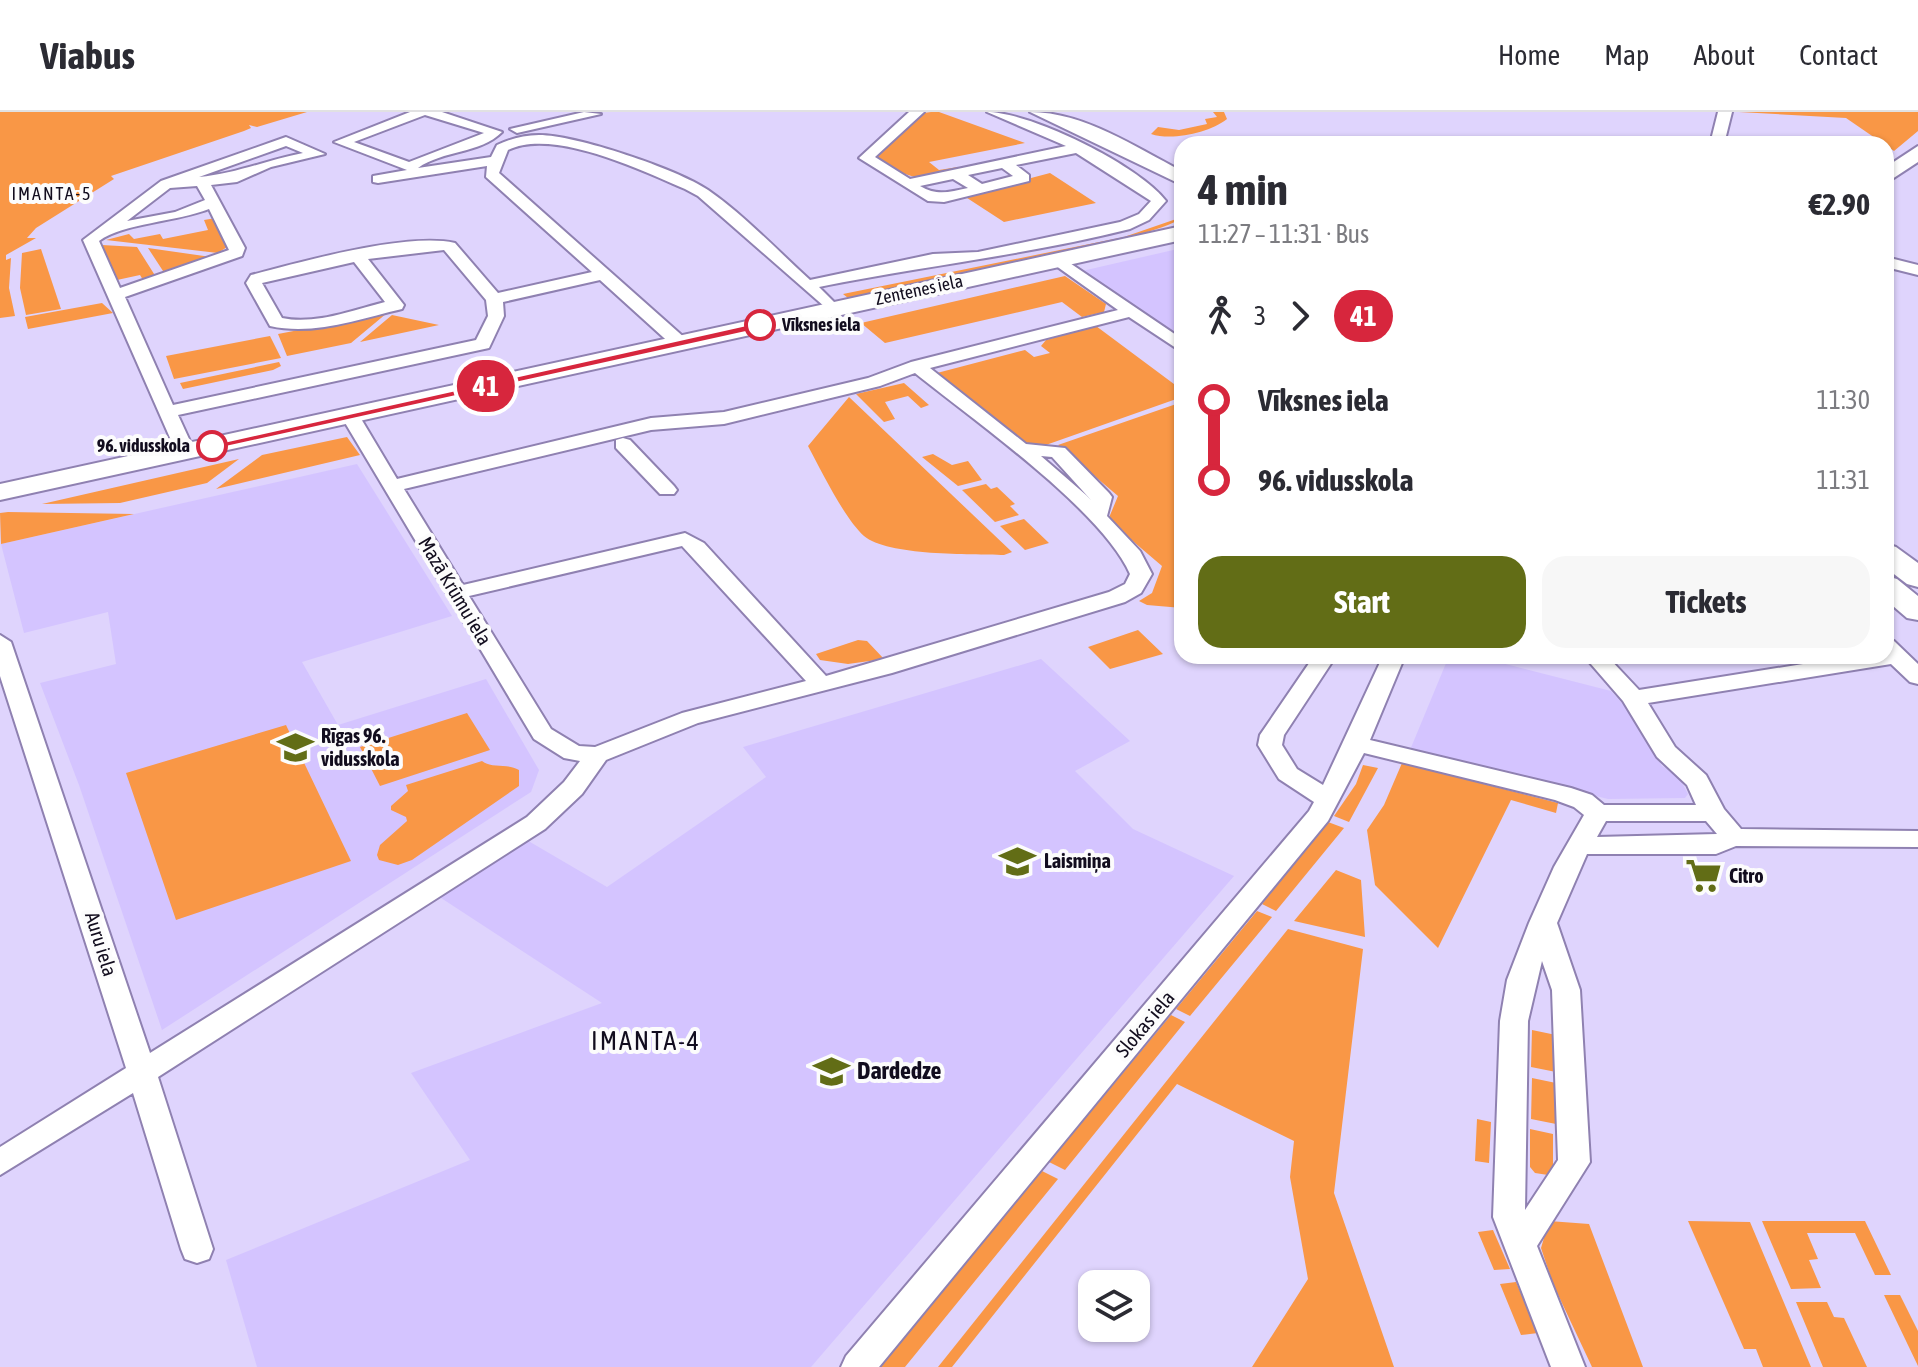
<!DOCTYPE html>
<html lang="en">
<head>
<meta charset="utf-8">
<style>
  :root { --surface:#fff; --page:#f7f7f7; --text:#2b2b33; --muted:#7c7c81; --line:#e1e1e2; --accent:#626d16 }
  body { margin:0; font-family:"Asap Condensed",sans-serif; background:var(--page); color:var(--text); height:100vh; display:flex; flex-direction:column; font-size:30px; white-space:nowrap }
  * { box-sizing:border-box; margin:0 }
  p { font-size:26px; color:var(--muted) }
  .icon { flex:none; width:44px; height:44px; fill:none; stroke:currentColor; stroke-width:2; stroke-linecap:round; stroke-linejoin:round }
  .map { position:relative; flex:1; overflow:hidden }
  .details { position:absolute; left:1174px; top:24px; width:720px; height:528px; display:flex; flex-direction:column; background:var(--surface); border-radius:24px; box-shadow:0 2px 6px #0004 }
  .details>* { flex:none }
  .badge { padding:0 16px; border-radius:26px; font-size:28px; line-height:52px }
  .fabs { position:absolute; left:1078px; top:1158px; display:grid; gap:16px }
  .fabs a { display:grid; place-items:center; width:72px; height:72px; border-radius:16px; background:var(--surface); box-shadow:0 2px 6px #0004; font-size:40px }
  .map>.badge { position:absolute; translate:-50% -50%; box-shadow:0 0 0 4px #fff }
  .legs { display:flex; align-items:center; gap:12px; height:88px; padding:0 24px; font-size:26px }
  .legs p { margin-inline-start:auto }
  .summary { display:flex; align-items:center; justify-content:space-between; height:136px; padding:0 24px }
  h1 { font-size:44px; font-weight:700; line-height:60px }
  .primary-button { display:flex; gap:16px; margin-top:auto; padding:16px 24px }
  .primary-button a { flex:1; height:92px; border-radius:24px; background:var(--accent); color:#fff; font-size:32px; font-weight:700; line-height:92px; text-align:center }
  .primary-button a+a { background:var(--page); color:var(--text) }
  ul { padding:0 24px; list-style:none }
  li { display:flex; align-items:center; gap:28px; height:80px; font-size:30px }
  li i { display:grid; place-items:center; width:12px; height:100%; margin:0 10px; background:currentColor }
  li i::after { content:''; width:20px; height:20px; margin:-10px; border:6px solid; border-radius:50%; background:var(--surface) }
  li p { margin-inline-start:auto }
  li:first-child i { background:linear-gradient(#0000 50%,currentColor 0) }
  li:last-child i { background:linear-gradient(currentColor 50%,#0000 0) }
  header { display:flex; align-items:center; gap:48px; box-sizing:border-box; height:112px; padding:0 40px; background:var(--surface); border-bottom:2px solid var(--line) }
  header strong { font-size:38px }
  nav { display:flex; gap:44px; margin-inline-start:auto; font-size:28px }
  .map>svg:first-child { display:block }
  .built { fill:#d4c4ff }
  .green { fill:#f99746 }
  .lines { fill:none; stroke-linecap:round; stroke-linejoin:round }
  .street-casing { stroke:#8f81b1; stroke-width:4 }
  .secondary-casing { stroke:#8f81b1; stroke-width:4 }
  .street { fill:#fff; fill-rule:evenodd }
  .secondary { fill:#fff; fill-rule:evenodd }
  .line-1 { fill:#d7263d; stroke:#fff; stroke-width:2 }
  .stop-1-dot { fill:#fff; stroke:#d7263d; stroke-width:4 }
  .labels { text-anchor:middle; stroke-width:8; stroke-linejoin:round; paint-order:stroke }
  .far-neighbourhood-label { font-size:18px; letter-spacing:2px; fill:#120d1e; stroke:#fcfcfc }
  .far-street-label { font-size:18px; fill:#120d1e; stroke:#fcfcfc }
  .far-stop-label { font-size:18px; font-weight:bold; fill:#120d1e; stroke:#fcfcfc; text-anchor:start }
  .street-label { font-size:20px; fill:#120d1e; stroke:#fcfcfc }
  .poi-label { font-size:20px; font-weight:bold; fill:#120d1e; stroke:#fcfcfc; text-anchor:start }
  .near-poi-label { font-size:24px; font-weight:bold; fill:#120d1e; stroke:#fcfcfc; text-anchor:start }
  .near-neighbourhood-label { font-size:26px; letter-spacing:2px; fill:#120d1e; stroke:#fcfcfc }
</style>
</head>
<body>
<header>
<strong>Viabus</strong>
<nav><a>Home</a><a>Map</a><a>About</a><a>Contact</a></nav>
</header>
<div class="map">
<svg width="1918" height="1255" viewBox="0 0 1918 1255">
  <rect width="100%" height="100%" fill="#dfd4fd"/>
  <path class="built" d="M1182 136V229L1082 159Z
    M357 352 452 504 302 550 338 613 486 567 539 658 531 680 162 918 79 673 40 571 116 552 108 500 24 521 1 432Z
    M1449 544H1474L1611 579 1632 602 1662 654 1678 663 1688 682 1685 686 1608 687 1410 638Z
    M1041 547 1130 629 1075 659 1133 717 1234 764 811 1255H257L226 1148 470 1048 411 961 602 891 438 784 525 727 607 775 766 665 743 635Z"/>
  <path class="green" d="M0 0H307L257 15 249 13 251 16 244 19 111 64 114 67 36 116 27 126H36L6 143V148L11 146 9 176 15 204 0 206Z
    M931 0H939L1025 31 929 50 939 58 958 55 962 57C916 67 916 72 877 45L924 1Z
    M1213 0H1224L1227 7C1209 21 1172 29 1151 22L1158 15 1179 18 1207 12 1205 7 1217 5Z
    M1739 0H1918V19L1894 39 1846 6Z
    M1050 61 1096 91 1004 110 964 84Z
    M1182 105C1166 126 893 177 848 186L843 182 1124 125Z
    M216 106 227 135 218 141 106 128 129 122 134 127 160 122 163 127 208 118 204 108Z
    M102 133 137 135 156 165 143 168 140 163 117 168Z
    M148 136 211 145 165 162Z
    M41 137 61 197 26 203 20 176 22 141Z
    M1065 164 1106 192 1104 200 1082 205 1062 190 885 231 861 211Z
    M102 191 113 201 28 217 25 205Z
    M387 201 351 231 287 244 278 222Z
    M392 203 439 213 360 230Z
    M1096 214 1182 278V285L1043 334 1027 332 937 261 1025 238 1034 245 1050 241 1041 234 1046 228Z
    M270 224 281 246 174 267 166 244Z
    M279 250 281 254 273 258 183 277 180 271Z
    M904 271 929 293 921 296 908 284 885 290 895 307 884 310 856 282Z
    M849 285 1012 440 1004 443C972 442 887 444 864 424 844 406 821 358 808 334Z
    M1182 290V496L1147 493 1139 489 1152 481 1162 454 1108 408 1118 384 1058 333Z
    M347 325 360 343 216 377 262 343Z
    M933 342 952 353 968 349 982 368 958 374 922 345Z
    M239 347 207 371 120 391 42 392Z
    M986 372 991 377 997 375 1015 392 1010 394 1019 403 995 410 962 378Z
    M8 400 134 402 1 432 0 401Z
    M1024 407 1049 431 1025 438 1000 414Z
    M1138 518 1163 542 1110 557 1088 535Z
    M858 528 867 529 884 547 848 552 820 548 816 542Z
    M467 601 490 638 380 674 360 635Z
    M286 613 351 749 176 808 126 661Z
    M482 649C492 657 507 651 519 658V674L412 748 398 753 379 748 377 743 380 733 407 709 406 705 391 698V694L408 679 406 673Z
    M1402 651 1558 691 1556 701 1511 688 1438 836 1375 773 1367 718 1384 693Z
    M1363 653 1378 656 1349 710 1334 704 1356 672Z
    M1328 710 1344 716 1276 799 1262 792Z
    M1336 758 1361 768 1365 825 1294 809Z
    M1257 799 1272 805 1190 904 1176 897Z
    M1288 817 1363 837 1334 1081 1394 1255H1252L1308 1167 1290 1065 1294 1029 1177 972 952 1255H938Z
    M1171 903 1185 910 1065 1058 1049 1050Z
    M1532 918 1556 923V960L1531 955Z
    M1532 966 1556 971V1012L1531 1007Z
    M1477 1007 1491 1010 1489 1051 1475 1049Z
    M1530 1017 1553 1022V1058L1548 1063 1535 1061 1530 1055Z
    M1042 1059 1058 1067 905 1255H879Z
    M1549 1109 1589 1112 1643 1255H1592L1553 1172 1541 1136Z
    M1688 1109 1750 1110 1811 1255H1763L1756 1237H1744Z
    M1762 1109H1865L1891 1163H1875L1855 1121H1807L1818 1147 1809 1148 1821 1176 1791 1177Z
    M1493 1118 1510 1157 1494 1158 1478 1120Z
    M1516 1170 1538 1221 1521 1223 1500 1172Z
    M1884 1183H1900L1918 1219V1254Z
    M1796 1190H1827L1834 1205 1844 1206 1867 1255H1823Z"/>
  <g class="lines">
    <defs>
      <path id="street" d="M410 0H442L502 20C480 42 443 38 418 56L491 45 497 33C510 27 524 23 539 23 576 23 677 57 708 78 744 103 777 138 810 168L933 142 978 140 1120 110 1139 102 1151 89 1076 41 1016 53 1029 63V69L944 90 928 89 859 46 909 0H924L875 45 910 67 1066 34 987 0C1031 0 1140 54 1166 89L1149 108 1130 117C1027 143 923 154 819 175L841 197 833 202 698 84 685 77C641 58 553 16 508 38L499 61 686 227V235H674L600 168 503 190 504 204 489 236 178 303 195 340 192 344H178L83 128 161 69 286 25 325 42 271 55 237 70 211 73 245 136 242 144 125 185 173 293 476 228 488 204 486 188 444 138 368 147 404 193 402 197C359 207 314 224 270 214L246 171 251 163C301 150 407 120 455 131L498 181 592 160 486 65 487 54 378 71 373 70V64L407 58 334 30ZM425 3 484 21 409 50 354 30ZM286 34 303 41C267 48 235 62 199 65ZM1002 56 1013 64 982 72 968 63ZM953 67 968 76C949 80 937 84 920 74ZM197 74 205 88 175 100 127 109 170 76ZM209 97 229 138 120 176 99 129C123 111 177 110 209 97ZM354 150 385 190C353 198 316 213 282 206L262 171Z
        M584 0 601 2 517 21 510 17Z
        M1718 0H1732L1724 32H1710Z
        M1058 143 1182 227V240L1129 205 930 256 1026 332 1065 336 1109 381 1112 385 1107 404 1140 439 1152 462 1141 481 1125 490 892 561 698 611 606 648 582 682 545 717 158 965 213 1137 209 1147 197 1151 185 1147 181 1137 133 981 0 1063V1035L126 956 0 564V523L11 530 150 941 527 705 564 670 580 649 564 646 534 627 341 304 343 300H357L397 367 651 306 724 300 868 266 911 250 1118 198 1052 151V145ZM915 261C972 307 1102 398 1130 462L1125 472 1109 480 826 564 704 431 685 421 463 473 404 377 651 318 724 312 880 274ZM1041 344 1052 345 1091 388 1086 383ZM682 434 806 569 682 601 595 635 579 634 551 617 469 484Z
        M1886 145 1918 153V163L1886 155Z
        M623 326 630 328 674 374 677 378 674 382H660L616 336V328Z
        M1886 527 1894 529 1918 552V572L1910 570 1891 552 1648 591 1675 635 1706 663 1724 697 1741 717 1918 719V735L1736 734 1716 742H1587L1557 811 1580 878 1590 1050 1537 1134 1585 1255H1551L1493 1105 1500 909 1507 868 1529 811 1554 755 1584 703 1574 695 1555 688 1364 641 1328 709 879 1255H841L846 1244 1309 699 1314 690 1279 667 1258 633 1260 623 1314 544H1336L1284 623 1282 633 1297 657 1323 673 1383 544H1405L1370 628 1571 676 1592 683 1604 693H1696L1687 673 1657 645 1623 589 1584 544H1607L1639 578 1853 544H1886ZM1606 709H1706L1717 722 1597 725ZM1542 849 1552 878 1558 1048 1525 1098 1528 909Z"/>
      <path id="secondary" d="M1030 0C1084 0 1135 35 1182 59V73Z
        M1918 34V50L1886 71V55Z
        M1182 114V128L0 388V372Z
        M1886 432 1896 435 1918 451V475L1907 472 1886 456Z
        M1886 464 1897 467 1918 484V508L1907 506 1886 488Z"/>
    </defs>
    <use href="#street" class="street-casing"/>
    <use href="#secondary" class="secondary-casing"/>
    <use href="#street" class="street"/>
    <use href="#secondary" class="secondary"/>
  </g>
  <path class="line-1" d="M760 210 764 216 212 338 206 334Z"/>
  <defs>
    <symbol id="school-bare" viewBox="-9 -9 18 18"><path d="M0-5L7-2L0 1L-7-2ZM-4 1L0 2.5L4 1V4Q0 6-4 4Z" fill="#626d16" stroke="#fcfcfc" stroke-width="2.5" paint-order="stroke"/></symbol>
    <symbol id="supermarket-bare" viewBox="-9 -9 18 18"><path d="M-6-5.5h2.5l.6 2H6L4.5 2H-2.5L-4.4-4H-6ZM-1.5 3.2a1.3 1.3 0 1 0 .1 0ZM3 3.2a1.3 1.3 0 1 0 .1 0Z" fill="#626d16" stroke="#fcfcfc" stroke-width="2.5" paint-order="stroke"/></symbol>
  </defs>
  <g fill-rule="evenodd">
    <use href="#school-bare" x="270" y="610" width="51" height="51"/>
    <use href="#school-bare" x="992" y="724" width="51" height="51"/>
    <use href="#supermarket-bare" x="1678" y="738" width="51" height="51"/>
    <use href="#school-bare" x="806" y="934" width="51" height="51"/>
  </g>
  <g class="stop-1-dot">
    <circle cx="760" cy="213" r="14"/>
    <circle cx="212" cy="334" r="14"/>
  </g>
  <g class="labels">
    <g class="far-neighbourhood-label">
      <text x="52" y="88">IMANTA-5</text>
    </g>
    <g class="far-street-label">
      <text transform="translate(919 178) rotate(-12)" y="6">Zentenes iela</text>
    </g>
    <g class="far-stop-label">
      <text x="782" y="219">Vīksnes iela</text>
      <text x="190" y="340" text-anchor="end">96. vidusskola</text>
    </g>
    <g class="street-label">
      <text transform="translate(455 479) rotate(59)" y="7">Mazā Krūmu iela</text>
      <text transform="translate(101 832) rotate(73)" y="7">Auru iela</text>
      <text transform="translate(1145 912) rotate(-50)" y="7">Slokas iela</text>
    </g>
    <g class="poi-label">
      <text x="321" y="631">Rīgas 96.<tspan x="321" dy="23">vidusskola</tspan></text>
      <text x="1044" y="756">Laismiņa</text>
      <text x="1729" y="771">Citro</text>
    </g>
    <g class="near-poi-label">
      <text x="857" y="967">Dardedze</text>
    </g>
    <g class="near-neighbourhood-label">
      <text x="646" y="938">IMANTA-4</text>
    </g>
  </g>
</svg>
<div class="fabs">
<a><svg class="icon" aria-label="layers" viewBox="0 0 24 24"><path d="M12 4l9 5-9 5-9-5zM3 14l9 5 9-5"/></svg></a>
</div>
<b class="badge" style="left:486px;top:274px;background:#d7263d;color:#fff">41</b>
<section class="details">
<div class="summary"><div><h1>4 min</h1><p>11:27 – 11:31 · Bus</p></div><b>€2.90</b></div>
<div class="legs"><svg class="icon" aria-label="walk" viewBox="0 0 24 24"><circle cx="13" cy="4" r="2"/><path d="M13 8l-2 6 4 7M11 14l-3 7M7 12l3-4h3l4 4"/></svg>3<svg class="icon" aria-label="forward" viewBox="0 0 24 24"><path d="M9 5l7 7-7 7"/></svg><b class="badge" style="background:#d7263d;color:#fff">41</b></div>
<ul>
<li><i style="color:#d7263d"></i><b>Vīksnes iela</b><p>11:30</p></li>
<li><i style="color:#d7263d"></i><b>96. vidusskola</b><p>11:31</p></li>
</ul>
<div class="primary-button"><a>Start</a><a>Tickets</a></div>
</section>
</div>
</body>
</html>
